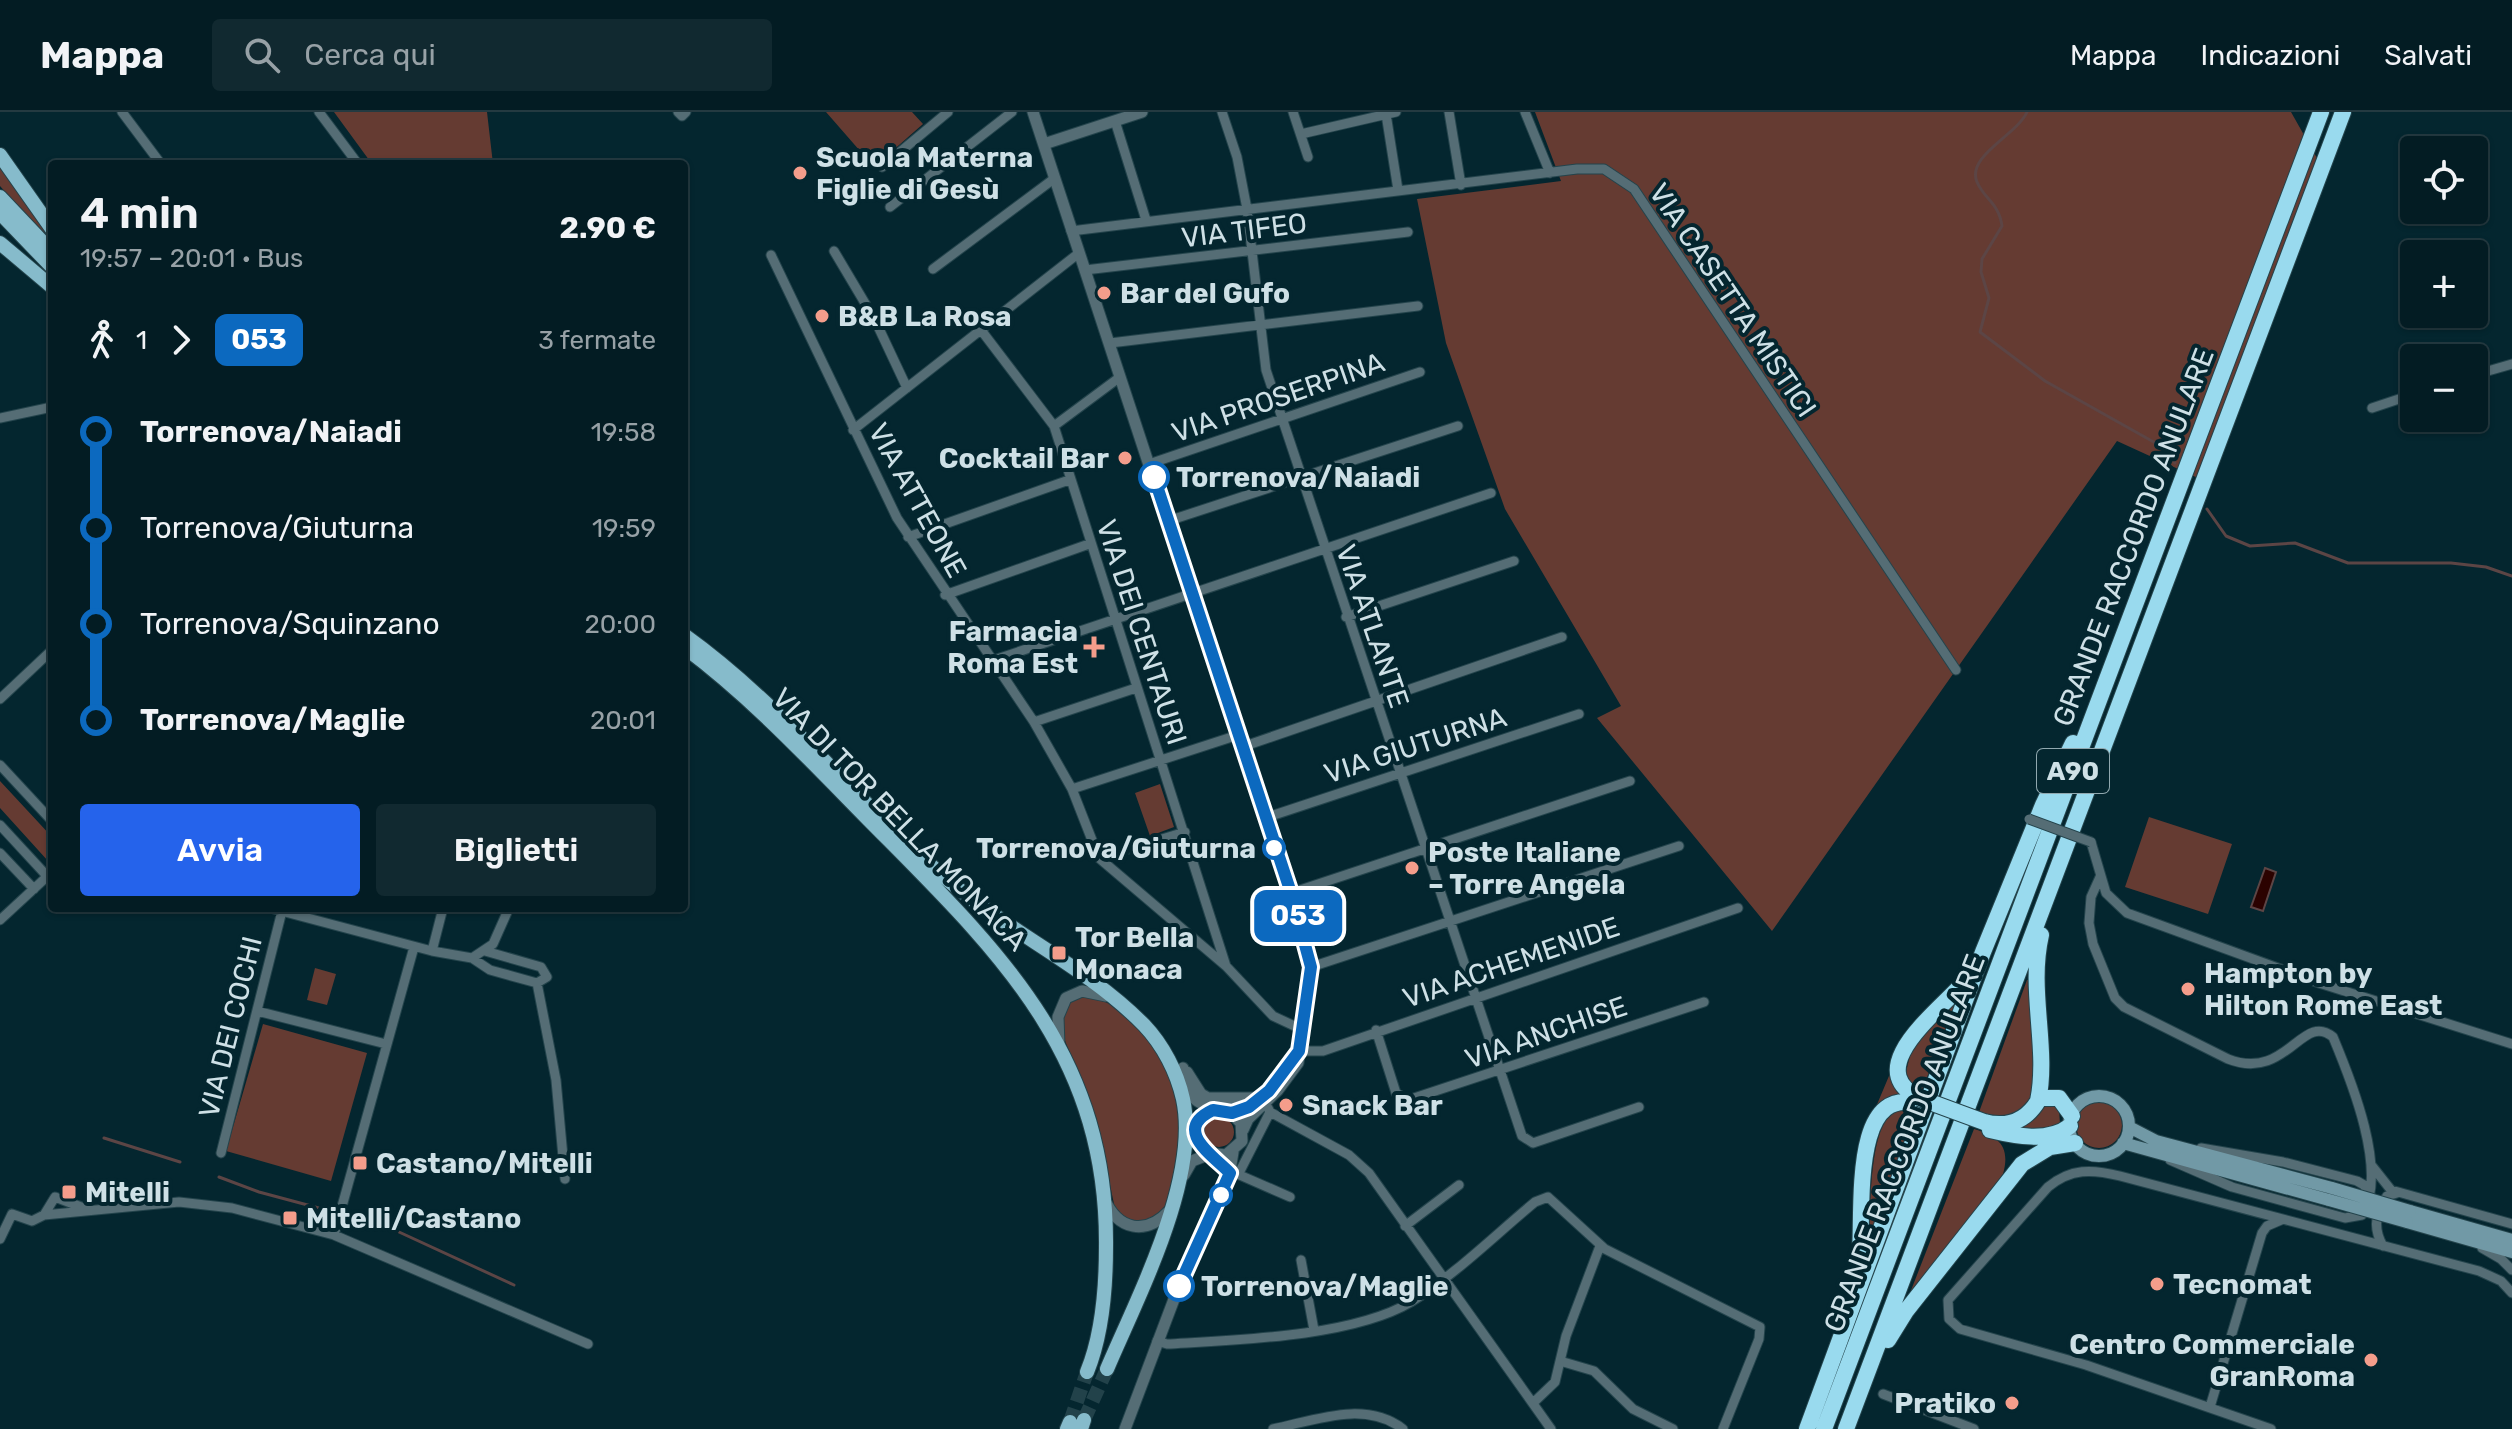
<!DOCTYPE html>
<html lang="it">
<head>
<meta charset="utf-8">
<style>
  :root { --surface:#031c23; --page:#112930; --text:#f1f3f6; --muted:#97a1a6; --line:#243a41; --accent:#2563eb }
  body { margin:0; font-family:Rubik,sans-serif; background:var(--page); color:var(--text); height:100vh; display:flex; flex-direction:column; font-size:30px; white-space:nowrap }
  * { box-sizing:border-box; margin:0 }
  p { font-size:26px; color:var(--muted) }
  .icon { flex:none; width:44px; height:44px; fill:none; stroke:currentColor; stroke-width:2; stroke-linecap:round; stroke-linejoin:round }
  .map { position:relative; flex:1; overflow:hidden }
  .details { position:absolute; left:48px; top:48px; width:640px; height:752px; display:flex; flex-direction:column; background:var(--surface); border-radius:8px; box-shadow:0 2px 6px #0004,0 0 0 2px var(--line) }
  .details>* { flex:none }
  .badge { padding:0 16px; border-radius:12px; font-size:28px; line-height:52px }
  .controls { position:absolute; left:2400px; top:24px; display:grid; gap:16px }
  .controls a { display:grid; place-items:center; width:88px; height:88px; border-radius:8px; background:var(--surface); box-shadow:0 2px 6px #0004,0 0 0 2px var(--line); font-size:40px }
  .map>.badge { position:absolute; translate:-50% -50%; box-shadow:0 0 0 4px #fff }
  .legs { display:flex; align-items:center; gap:12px; height:88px; padding:0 32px; font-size:26px }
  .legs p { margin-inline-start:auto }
  .headline { display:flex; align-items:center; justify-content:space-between; height:136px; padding:0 32px }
  h1 { font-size:44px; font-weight:600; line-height:60px }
  .button { display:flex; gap:16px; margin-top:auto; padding:16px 32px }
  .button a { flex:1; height:92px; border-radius:8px; background:var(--accent); color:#fff; font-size:32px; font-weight:600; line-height:92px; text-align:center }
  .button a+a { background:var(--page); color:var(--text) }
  ul { padding:0 32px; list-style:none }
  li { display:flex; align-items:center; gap:28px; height:96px; font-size:30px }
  li i { display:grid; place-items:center; width:12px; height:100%; margin:0 10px; background:currentColor }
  li i::after { content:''; width:20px; height:20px; margin:-10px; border:6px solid; border-radius:50%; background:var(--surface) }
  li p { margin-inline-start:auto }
  li:first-child i { background:linear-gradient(#0000 50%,currentColor 0) }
  li:last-child i { background:linear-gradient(currentColor 50%,#0000 0) }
  header { display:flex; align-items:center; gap:48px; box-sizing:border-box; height:112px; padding:0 40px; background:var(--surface); border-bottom:2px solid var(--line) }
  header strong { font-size:38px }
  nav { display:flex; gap:44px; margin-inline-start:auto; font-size:28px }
  .search { width:560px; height:72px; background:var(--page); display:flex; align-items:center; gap:20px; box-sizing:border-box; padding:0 28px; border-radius:8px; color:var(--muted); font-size:30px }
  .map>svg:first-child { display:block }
  .green { fill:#653b32 }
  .water { fill:#2b0200; stroke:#5c4545; stroke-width:2 }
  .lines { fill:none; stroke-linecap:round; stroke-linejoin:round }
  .stream { stroke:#5c4545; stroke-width:3 }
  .primary-tunnel { stroke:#22424a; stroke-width:14; stroke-dasharray:14 7; stroke-linecap:butt }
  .minor-casing { stroke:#24444c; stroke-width:11 }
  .tertiary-casing { stroke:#24444c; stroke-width:13 }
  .secondary-casing { stroke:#24444c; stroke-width:14 }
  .primary-casing { stroke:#24444c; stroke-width:16 }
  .motorway-casing { stroke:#24444c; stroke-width:18 }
  .minor { stroke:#556d75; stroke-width:9 }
  .tertiary { stroke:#556d75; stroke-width:11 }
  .secondary { stroke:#7199a6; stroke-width:12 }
  .primary { stroke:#86bbcb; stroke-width:14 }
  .motorway { stroke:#99daee; stroke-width:16 }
  .minor-bridge-casing { stroke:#24444c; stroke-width:11; stroke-linecap:butt }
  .secondary-bridge-casing { stroke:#24444c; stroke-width:14; stroke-linecap:butt }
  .motorway-bridge-casing { stroke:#24444c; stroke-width:18; stroke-linecap:butt }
  .minor-bridge { stroke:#556d75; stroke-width:9 }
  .secondary-bridge { stroke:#7199a6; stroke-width:12 }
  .motorway-bridge { stroke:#99daee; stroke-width:16 }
  .line-1-casing { stroke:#fff; stroke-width:18 }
  .line-1 { stroke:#0c69bf; stroke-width:12 }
  .poi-dot { fill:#f49d8b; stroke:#04262f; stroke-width:3 }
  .stop-1-dot { fill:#fff; stroke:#0c69bf; stroke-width:4 }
  .labels { text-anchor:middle; stroke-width:8; stroke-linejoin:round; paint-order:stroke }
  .shield { fill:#04262f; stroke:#91a8af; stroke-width:2 }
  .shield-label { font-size:26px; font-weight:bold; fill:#cee0e6 }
  .poi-label { font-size:28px; font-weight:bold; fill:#cee0e6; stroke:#04262f; text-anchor:start }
  .street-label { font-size:28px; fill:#cee0e6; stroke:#04262f }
  .stop-label { font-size:28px; font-weight:bold; fill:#cee0e6; stroke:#04262f; text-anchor:start }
</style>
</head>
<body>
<header>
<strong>Mappa</strong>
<div class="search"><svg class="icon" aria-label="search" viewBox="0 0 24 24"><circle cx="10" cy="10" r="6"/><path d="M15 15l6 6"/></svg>Cerca qui</div>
<nav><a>Mappa</a><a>Indicazioni</a><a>Salvati</a></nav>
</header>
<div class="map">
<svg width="2512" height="1317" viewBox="0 0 2512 1317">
  <rect width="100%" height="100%" fill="#04262f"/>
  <path class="green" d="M334 0H487L493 52H372Z
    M826 0H912L923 12 874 55Z
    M1535 0H2291L2322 55 2211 372 2117 329 1772 819 1597 606 1621 594 1505 397 1446 231 1417 87 1561 69Z
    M0 53 52 125V133L0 74Z
    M0 669 52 725V746L48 749 0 696Z
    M1160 672 1174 715 1150 724 1135 681Z
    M2149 705 2232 732 2208 802 2125 775Z
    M315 856 336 862 327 893 307 888Z
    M2027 868H2031L2035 983 2012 1007 1978 1003Z
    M1963 880 1922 977 1910 970 1906 960 1912 935Z
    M1083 882C1121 890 1151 923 1168 958 1184 990 1186 1073 1160 1101 1152 1110 1142 1109 1132 1111L1115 1097 1096 1005 1061 919 1064 893Z
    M263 912 367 941 331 1069 226 1039Z
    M1894 952 1910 986 1884 990 1873 1002Z
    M2076 1013a23 23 0 1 1 46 0a23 23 0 1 1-46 0Z
    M2054 992 2059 997 2060 1012 2052 1018 2009 1017 2039 994Z
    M1916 998 1869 1126C1871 1100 1868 1008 1897 999 1902 997 1910 998 1916 998Z
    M1204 1020a15 15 0 1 1 30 0a15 15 0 1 1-30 0Z
    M1974 1017C1998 1024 2011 1034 2003 1062L1908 1186Z"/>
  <path class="water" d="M2265 756 2276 760 2263 799 2251 795Z"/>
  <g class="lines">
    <path class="stream" d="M2027 0C2017 23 1966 44 1977 70 1984 87 1999 91 2002 114L1982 147 1981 160 1989 186 1980 220 2045 269 2159 333 2175 351
      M2207 397 2226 424 2250 434 2295 431 2348 451H2451L2486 455 2512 464
      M104 1026 180 1050
      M219 1065 259 1080 386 1114 514 1173"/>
    <path class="primary-tunnel" d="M1084 1308 1107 1257
      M1070 1310 1087 1260"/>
    <defs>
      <path id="minor" d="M122 0 161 52
        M319 0 358 52
        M678 0 682 4 686 0
        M1222 0 1237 45 1247 97 1266 258 1522 1024 1533 1031 1639 995
        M1293 0 1308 45
        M1449 0 1461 73
        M1525 0 1550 61
        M1386 2 1398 78
        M1115 9 1146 108
        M1301 22 1396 0
        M882 55 948 0
        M890 95 1012 0
        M1071 119 1577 57H1604L1634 77 1956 558
        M834 139 875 208 907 276
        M771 143 897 406 1034 610 1072 677 1099 746 1226 854 1273 904 1303 918
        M933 157 1055 66
        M1085 158 1408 120
        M981 218 1054 314 1226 854
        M1110 231 1418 194
        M2474 263 2512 252
        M2372 296 2414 282
        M0 306 52 295
        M1054 314 1120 265
        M853 318 1079 141
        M1149 352 1420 260
        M1168 409 1458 314
        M908 425 1069 368
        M945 483 1089 432
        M1346 505 1514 449
        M991 549 1491 381
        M0 587 52 538
        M1034 610 1136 576
        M1242 635 1562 525
        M0 653 52 709
        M1072 677 1238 623
        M1265 706 1579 602
        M0 713 47 764
        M2091 730 2106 781 2127 801 2319 871 2512 932
        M0 741 34 777
        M1099 746 1185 720
        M2100 765 2091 785 2089 811 2093 832 2115 886 2124 895 2228 947C2287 970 2302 899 2333 925 2351 968 2389 1061 2362 1103L2345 1106 2232 1075 2170 1048
        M1291 781 1630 669
        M270 796 432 839 472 846 490 858 537 871 547 865 541 855 485 839
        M0 808 52 760
        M432 839 443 796
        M472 846 493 832 509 796
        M1311 855 1679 734
        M537 871 556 968 565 1067
        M257 899 386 932
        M1376 918 1396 981 1408 988 1704 890
        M1299 939H1323L1738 796
        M1270 1000 1349 1043 1369 1061 1551 1317
        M2201 1036 2283 1050 2357 1069 2364 1073 2370 1084
        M221 1041 282 799
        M2372 1054 2391 1078 2512 1112
        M1235 1061 1290 1085
        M1239 1061 1270 1000 1268 996
        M89 1098 55 1085 44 1103 179 1090 232 1096 334 1123 588 1232
        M1405 1114 1459 1073
        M334 1123 414 835
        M0 1127 12 1102 32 1109 44 1103
        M2383 1134C2373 1117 2375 1100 2387 1084L2397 1081
        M2482 1136 2501 1147 2512 1158
        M1301 1148 1314 1218
        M1157 1229 1167 1232C1236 1228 1352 1225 1411 1190 1455 1163 1495 1123 1535 1090L1548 1085 1605 1137 1760 1215 1759 1227 1723 1317
        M1560 1249 1594 1259 1633 1297 1673 1317
        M1883 1282 1974 1317
        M1533 1291 1555 1270 1566 1224 1600 1134
        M2210 1295 2262 1121 2267 1114 2281 1108
        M1273 1317C1316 1308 1365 1288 1403 1317
        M2271 1317 2086 1253 1960 1217 1949 1207 1948 1188 2048 1075C2071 1056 2092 1057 2120 1064L2479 1159 2501 1169 2512 1181"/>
      <path id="tertiary" d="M1033 0 1308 837 1311 869 1298 951 1278 978 1248 1007 1243 1018
        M1044 32 1142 0
        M1059 934 1058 905 1066 886 1082 879 1106 884
        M1183 956C1190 991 1195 992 1228 998L1241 1011 1242 1029 1226 1043 1208 1041 1197 1027 1199 1009 1213 998
        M1187 960 1201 982 1208 986H1261
        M1275 970 1299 939
        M1184 1063 1192 1049 1210 1042
        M1104 1086C1118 1119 1146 1124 1170 1098
        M1125 1317 1179 1174 1228 1071 1233 1040"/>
      <path id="secondary" d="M2069 1014a30 30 0 1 1 60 0a30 30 0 1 1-60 0Z
        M2129 1015 2156 1029 2332 1076
        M2123 1031 2329 1088
        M2410 1099 2512 1128
        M2407 1110 2512 1140"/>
      <path id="primary" d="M0 43 52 117
        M0 85 52 140
        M0 101 52 155
        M0 131 52 175
        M684 523C783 594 857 691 950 770 1011 821 1088 856 1144 913 1163 933 1177 960 1183 987 1200 1066 1138 1184 1107 1257
        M684 535C751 585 807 645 866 705 993 834 1108 937 1106 1135 1106 1176 1103 1221 1087 1260
        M1067 1317 1070 1310
        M1081 1317 1084 1308"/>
      <path id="motorway" d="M1919 986C1856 954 1951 891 1970 863
        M2039 986H2059L2072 1004
        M1984 1010C2007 1016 2026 1009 2038 989 2049 936 2028 879 2041 823
        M1990 1018C2015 1024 2048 1031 2070 1014
        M1858 1161C1867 1121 1844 971 1918 992
        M1888 1228 1906 1199 2022 1052 2050 1035 2075 1031
        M1807 1317 1983 840 2043 693 2073 631
        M1824 1317 2321 0
        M1846 1317 2343 0"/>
    </defs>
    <use href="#minor" class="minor-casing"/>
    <use href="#tertiary" class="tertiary-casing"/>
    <use href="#secondary" class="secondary-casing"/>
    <use href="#primary" class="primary-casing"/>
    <use href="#motorway" class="motorway-casing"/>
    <use href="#minor" class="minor"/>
    <use href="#tertiary" class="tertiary"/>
    <use href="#secondary" class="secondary"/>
    <use href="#primary" class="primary"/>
    <use href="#motorway" class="motorway"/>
    <defs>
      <path id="minor-bridge" d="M2029 707 2091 730"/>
      <path id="secondary-bridge" d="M2332 1076 2410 1099
        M2329 1088 2407 1110"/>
      <path id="motorway-bridge" d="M1919 986 1984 1010"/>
    </defs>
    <use href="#minor-bridge" class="minor-bridge-casing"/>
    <use href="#secondary-bridge" class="secondary-bridge-casing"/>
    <use href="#motorway-bridge" class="motorway-bridge-casing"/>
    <use href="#minor-bridge" class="minor-bridge"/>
    <use href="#secondary-bridge" class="secondary-bridge"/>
    <use href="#motorway-bridge" class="motorway-bridge"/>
  </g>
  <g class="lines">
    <defs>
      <path id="line-1" d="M1154 365 1291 781 1311 855 1299 939 1269 979 1249 995 1232 1001 1213 998C1171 1018 1214 1044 1230 1061L1179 1174"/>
    </defs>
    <use href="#line-1" class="line-1-casing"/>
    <use href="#line-1" class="line-1"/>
  </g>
  <g class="poi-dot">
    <circle cx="800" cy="61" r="8"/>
    <circle cx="1104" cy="181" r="8"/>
    <circle cx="822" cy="204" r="8"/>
    <circle cx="1125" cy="346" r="8"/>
    <path d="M1090 523h8v8h8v8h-8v8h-8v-8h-8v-8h8z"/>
    <circle cx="1412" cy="756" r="8"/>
    <rect x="1051" y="833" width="16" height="16" rx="4"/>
    <circle cx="2188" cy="877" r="8"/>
    <circle cx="1286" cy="993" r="8"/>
    <rect x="352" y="1043" width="16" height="16" rx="4"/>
    <rect x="61" y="1072" width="16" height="16" rx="4"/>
    <rect x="282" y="1098" width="16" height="16" rx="4"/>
    <circle cx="2157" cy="1172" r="8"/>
    <circle cx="2371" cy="1248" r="8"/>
    <circle cx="2012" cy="1291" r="8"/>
  </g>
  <g class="stop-1-dot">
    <circle cx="1154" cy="365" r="14"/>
    <circle cx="1274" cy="736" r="10"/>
    <circle cx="1221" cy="1083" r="10"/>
    <circle cx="1179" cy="1174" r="14"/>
  </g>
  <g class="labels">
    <rect class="shield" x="2037" y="637" width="72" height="44" rx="6"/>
    <g class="shield-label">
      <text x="2073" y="668">A90</text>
    </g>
    <g class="poi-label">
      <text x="816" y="55">Scuola Materna<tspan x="816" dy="32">Figlie di Gesù</tspan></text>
      <text x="1120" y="191">Bar del Gufo</text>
      <text x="838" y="214">B&amp;B La Rosa</text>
      <text x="1109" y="356" text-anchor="end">Cocktail Bar</text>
      <text x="1078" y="529" text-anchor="end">Farmacia<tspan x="1078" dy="32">Roma Est</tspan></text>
      <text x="1428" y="750">Poste Italiane<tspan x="1428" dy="32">– Torre Angela</tspan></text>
      <text x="1075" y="835">Tor Bella<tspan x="1075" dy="32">Monaca</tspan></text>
      <text x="2204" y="871">Hampton by<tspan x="2204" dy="32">Hilton Rome East</tspan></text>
      <text x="1302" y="1003">Snack Bar</text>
      <text x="376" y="1061">Castano/Mitelli</text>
      <text x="85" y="1090">Mitelli</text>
      <text x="306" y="1116">Mitelli/Castano</text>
      <text x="2173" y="1182">Tecnomat</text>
      <text x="2355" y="1242" text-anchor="end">Centro Commerciale<tspan x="2355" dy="32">GranRoma</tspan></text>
      <text x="1996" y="1301" text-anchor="end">Pratiko</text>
    </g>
    <g class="street-label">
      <text transform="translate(1244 118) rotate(-7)" y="10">VIA TIFEO</text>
      <text transform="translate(1733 188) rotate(56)" y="10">VIA CASETTA MISTICI</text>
      <text transform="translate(1278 285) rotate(-19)" y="10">VIA PROSERPINA</text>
      <text transform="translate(918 388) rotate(61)" y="10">VIA ATTEONE</text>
      <text transform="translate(2133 425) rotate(-69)" y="10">GRANDE RACCORDO ANULARE</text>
      <text transform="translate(1373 514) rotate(71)" y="10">VIA ATLANTE</text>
      <text transform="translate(1142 520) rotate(72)" y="10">VIA DEI CENTAURI</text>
      <text transform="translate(1415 633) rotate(-18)" y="10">VIA GIUTURNA</text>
      <text transform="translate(900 707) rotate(46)" y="10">VIA DI TOR BELLA MONACA</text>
      <text transform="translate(1511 850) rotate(-19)" y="10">VIA ACHEMENIDE</text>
      <text transform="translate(230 915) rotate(-76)" y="10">VIA DEI COCHI</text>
      <text transform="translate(1546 920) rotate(-19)" y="10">VIA ANCHISE</text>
      <text transform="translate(1904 1031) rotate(-69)" y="10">GRANDE RACCORDO ANULARE</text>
    </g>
    <g class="stop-label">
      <text x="1176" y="375">Torrenova/Naiadi</text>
      <text x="1256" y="746" text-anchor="end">Torrenova/Giuturna</text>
      <text x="1201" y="1184">Torrenova/Maglie</text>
    </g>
  </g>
</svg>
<div class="controls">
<a><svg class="icon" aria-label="locate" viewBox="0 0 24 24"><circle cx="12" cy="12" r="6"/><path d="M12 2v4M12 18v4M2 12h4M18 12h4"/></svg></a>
<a>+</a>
<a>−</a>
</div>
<b class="badge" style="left:1298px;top:804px;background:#0c69bf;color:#fff">053</b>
<section class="details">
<div class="headline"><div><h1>4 min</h1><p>19:57 – 20:01 · Bus</p></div><b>2.90 €</b></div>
<div class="legs"><svg class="icon" aria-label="walk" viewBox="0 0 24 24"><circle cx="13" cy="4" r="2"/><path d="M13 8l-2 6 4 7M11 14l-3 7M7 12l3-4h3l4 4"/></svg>1<svg class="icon" aria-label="forward" viewBox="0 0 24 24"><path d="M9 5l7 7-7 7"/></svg><b class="badge" style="background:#0c69bf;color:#fff">053</b><p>3 fermate</p></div>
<ul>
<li><i style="color:#0c69bf"></i><b>Torrenova/Naiadi</b><p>19:58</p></li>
<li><i style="color:#0c69bf"></i><span>Torrenova/Giuturna</span><p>19:59</p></li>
<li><i style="color:#0c69bf"></i><span>Torrenova/Squinzano</span><p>20:00</p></li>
<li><i style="color:#0c69bf"></i><b>Torrenova/Maglie</b><p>20:01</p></li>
</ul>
<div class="button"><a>Avvia</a><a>Biglietti</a></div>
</section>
</div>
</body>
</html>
